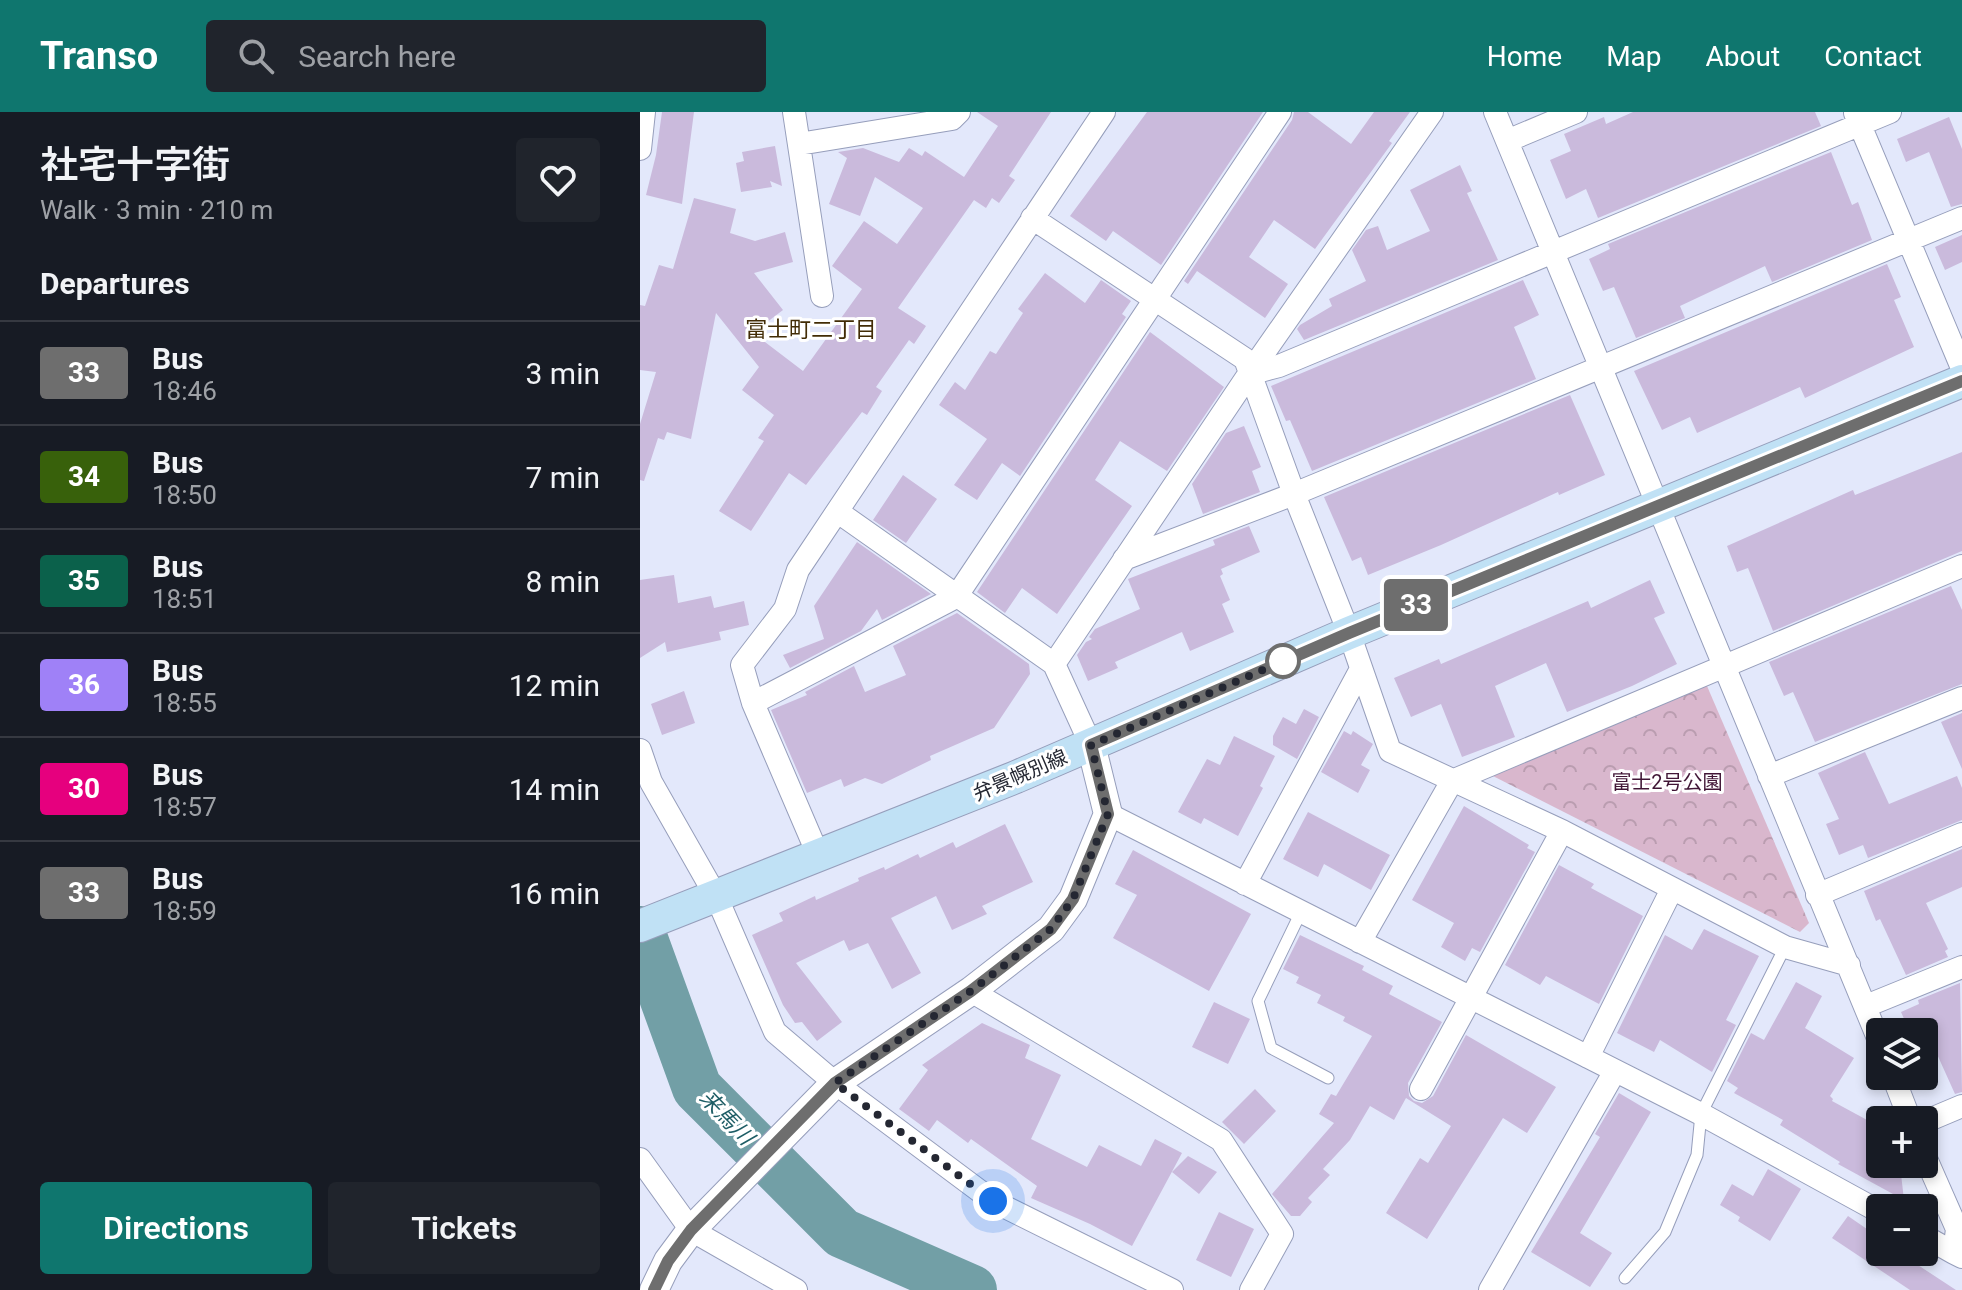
<!DOCTYPE html>
<html lang="en">
<head>
<meta charset="utf-8">
<style>
  :root { --surface:#171b24; --page:#20242c; --text:#f1f3f6; --muted:#9ea1a6; --line:#363941; --accent:#0f766e }
  body { margin:0; font-family:Roboto,"Noto Sans JP",sans-serif; background:var(--page); color:var(--text); height:100vh; display:flex; flex-direction:column; font-size:30px; white-space:nowrap }
  * { box-sizing:border-box; margin:0 }
  p { font-size:26px; color:var(--muted) }
  .icon { flex:none; width:44px; height:44px; fill:none; stroke:currentColor; stroke-width:2; stroke-linecap:round; stroke-linejoin:round }
  .map { position:relative; flex:1; overflow:hidden }
  .sheet { display:flex; flex-direction:column; background:var(--surface); width:640px }
  .sheet>* { flex:none }
  .badge { padding:0 16px; border-radius:6px; font-size:28px; line-height:52px }
  .fabs { position:absolute; left:1226px; top:906px; display:grid; gap:16px }
  .fabs a { display:grid; place-items:center; width:72px; height:72px; border-radius:8px; background:var(--surface); box-shadow:0 4px 12px #0003; font-size:40px }
  .you { position:absolute; width:40px; height:40px; margin:-20px; border:6px solid #fff; border-radius:50%; background:#1a73e8; box-shadow:0 0 0 12px #1a73e833 }
  .map>.badge { position:absolute; translate:-50% -50%; box-shadow:0 0 0 4px #fff }
  h2 { padding:0 40px; font-size:30px; line-height:72px }
  .round { display:grid; place-items:center; flex:none; width:84px; height:84px; border-radius:8px; background:var(--page) }
  .headline { display:flex; align-items:center; justify-content:space-between; height:136px; padding:0 40px }
  h1 { font-size:38px; font-weight:600; line-height:60px }
  .action { display:flex; gap:16px; margin-top:auto; padding:16px 40px }
  .action a { flex:1; height:92px; border-radius:8px; background:var(--accent); color:#fff; font-size:32px; font-weight:600; line-height:92px; text-align:center }
  .action a+a { background:var(--page); color:var(--text) }
  ul { padding:0; list-style:none }
  li { display:flex; align-items:center; gap:24px; height:104px; padding:0 40px; border-top:2px solid var(--line) }
  li div { flex:1 }
  li b { display:block; font-size:30px }
  li em { font-style:normal }
  li .badge { min-width:88px; font-weight:700; text-align:center }
  header { display:flex; align-items:center; gap:48px; box-sizing:border-box; height:112px; padding:0 40px; background:var(--accent); color:#fff }
  header strong { font-size:38px }
  nav { display:flex; gap:44px; margin-inline-start:auto; font-size:28px }
  .search { width:560px; height:72px; background:var(--page); display:flex; align-items:center; gap:20px; box-sizing:border-box; padding:0 28px; border-radius:8px; color:var(--muted); font-size:30px }
  main { display:flex; flex:1; min-height:0 }
  .map>svg:first-child { display:block }
  .forest { fill:url(#forest-crowns) }
  .lines { fill:none; stroke-linecap:round; stroke-linejoin:round }
  .river { stroke:#729fa6; stroke-width:50 }
  .building { fill:#cabadc }
  .service-casing { stroke:#969ebb; stroke-width:13 }
  .minor-casing { stroke:#969ebb; stroke-width:24 }
  .tertiary-casing { stroke:#969ebb; stroke-width:30 }
  .secondary-casing { stroke:#969ebb; stroke-width:34 }
  .service { stroke:#fff; stroke-width:11 }
  .minor { stroke:#fff; stroke-width:22 }
  .tertiary { stroke:#fff; stroke-width:28 }
  .secondary { stroke:#c0e1f5; stroke-width:32 }
  .line-casing { stroke:#fff; stroke-width:18 }
  .line { stroke:#6e6e6e; stroke-width:12 }
  .walk { stroke:#242732; stroke-width:8; stroke-dasharray:0 14.4 }
  .stop-dot { fill:#fff; stroke:#6e6e6e; stroke-width:4 }
  .labels { text-anchor:middle; stroke-width:6; stroke-linejoin:round; paint-order:stroke }
  .street-label { font-size:20px; fill:#242732; stroke:#fff }
  .park-label { font-size:20px; fill:#411636; stroke:#fff }
  .neighbourhood-label { font-size:22px; fill:#422c06; stroke:#fff }
  .water-label { font-size:22px; font-style:italic; fill:#1e5d65; stroke:#fff }
</style>
</head>
<body>
<header>
<strong>Transo</strong>
<div class="search"><svg class="icon" aria-label="search" viewBox="0 0 24 24"><circle cx="10" cy="10" r="6"/><path d="M15 15l6 6"/></svg>Search here</div>
<nav><a>Home</a><a>Map</a><a>About</a><a>Contact</a></nav>
</header>
<main>
<section class="sheet">
<div class="headline"><div><h1>社宅十字街</h1><p>Walk · 3 min · 210 m</p></div><a class="round"><svg class="icon" aria-label="heart" viewBox="0 0 24 24"><path d="M12 20l-8-8c-3-5 5-10 8-4 3-6 11-1 8 4z"/></svg></a></div>
<h2>Departures</h2>
<ul>
<li><span class="badge" style="background:#6e6e6e;color:#fff">33</span><div><b>Bus</b><p>18:46</p></div><em>3 min</em></li>
<li><span class="badge" style="background:#38610b;color:#fff">34</span><div><b>Bus</b><p>18:50</p></div><em>7 min</em></li>
<li><span class="badge" style="background:#0b614b;color:#fff">35</span><div><b>Bus</b><p>18:51</p></div><em>8 min</em></li>
<li><span class="badge" style="background:#9f81f7;color:#fff">36</span><div><b>Bus</b><p>18:55</p></div><em>12 min</em></li>
<li><span class="badge" style="background:#e6007e;color:#fff">30</span><div><b>Bus</b><p>18:57</p></div><em>14 min</em></li>
<li><span class="badge" style="background:#6e6e6e;color:#fff">33</span><div><b>Bus</b><p>18:59</p></div><em>16 min</em></li>
</ul>
<div class="action"><a>Directions</a><a>Tickets</a></div>
</section>
<div class="map">
<svg width="1322" height="1178" viewBox="0 0 1322 1178">
  <defs>
    <pattern id="forest-crowns" width="20" height="18" patternUnits="userSpaceOnUse" patternTransform="scale(2)"><rect width="20" height="18" fill="#d9b7cd"/><path d="M2 6a3 3 0 1 1 6 0M12 15a3 3 0 1 1 6 0" fill="none" stroke="#ba9db0"/></pattern>
  </defs>
  <rect width="100%" height="100%" fill="#e3e8fb"/>
  <path class="forest" d="M1067 574 1169 811 1160 820 847 661Z"/>
  <g class="lines">
    <path class="river" d="M0 819 57 976 202 1121 332 1178"/>
  </g>
  <path class="building" d="M22 0H54L42 92 6 83 16 43Z
    M337 0H411L369 64 375 68 359 91 352 86 346 96 334 88 258 196 286 214 274 232 269 228 236 275 242 279 227 303 222 300 166 373 149 361 111 419 79 399 124 329 118 326 134 303 102 278 119 255 76 201 51 327 27 320 24 328 18 326 4 369 0 368V312L16 260 0 258V193L5 194 19 153 33 157 54 86 96 97 90 121 115 129 145 120 153 150 114 161 143 198 113 221 163 259 222 177 192 154 224 109 257 132 283 96 235 65 220 104 189 92 207 46 198 40 223 36 259 50 269 36 282 44 285 39 324 65 358 14Z
    M507 0H623L521 153 473 119 466 129 430 104Z
    M654 0H668L711 32 734 0H770L749 29 752 31 675 137 634 108 609 145 648 172 625 206 557 159 548 172 544 169 652 8Z
    M993 0H1175L1181 14 958 106 946 77 926 87 910 48 931 39 924 22 964 5 966 12Z
    M1309 5 1322 37V92L1311 95 1289 40 1266 50 1257 27Z
    M135 34 142 74 130 69 132 75 101 80 96 51 104 49 102 40Z
    M1191 40 1212 93 1218 90 1232 128 1132 170 1125 154 1040 194 1045 206 996 226 974 175 963 179 949 147 970 137 968 132Z
    M820 53 832 79 827 81 858 148 664 228 657 217 660 213 692 194 689 187 726 169 712 138 726 118 738 114 747 138 790 119 770 78Z
    M1322 123V150L1305 158 1295 135Z
    M1247 152 1261 185 1254 188 1274 235 1165 286 1160 275 1057 321 1050 305 1022 318 994 259Z
    M405 161 445 191 461 168 491 189 482 202 486 205 380 364 362 351 337 388 314 373 347 327 299 293 315 270 325 278 350 239 356 242 383 201 378 197Z
    M883 168 899 203 874 215 896 267 672 359 650 308 646 309 631 274Z
    M510 220 584 275 527 359 480 329 455 368 492 394 417 502 382 476 365 501 337 480Z
    M930 283 965 363 919 383 918 380 801 433 728 463 721 445 712 449 684 385Z
    M604 314 621 355 612 359 620 380 563 402 552 372 586 321Z
    M1322 340V439L1133 519 1108 456 1097 460 1087 434 1213 378 1215 383Z
    M263 363 297 387 266 431 233 408Z
    M609 414 620 440 581 457 583 462 580 464 590 488 582 492 594 520 550 539 542 520 475 550 478 556 448 569 437 543 446 530 452 527 449 525 455 517 500 497 488 467 575 433 573 428Z
    M217 430 291 482 242 508 237 497 221 519 150 556 143 543 184 527 174 494Z
    M34 463 38 491 71 484 74 496 104 489 109 513 79 520 81 528 27 540 25 530 0 546V468Z
    M1010 468 1025 501 1014 506 1037 552 992 574 927 600 906 551 855 574 875 625 822 645 801 592 771 605 754 566 799 547 801 552 948 489 951 496Z
    M1311 474 1322 498V572L1175 630 1153 580 1144 584 1129 550Z
    M317 501 389 552 390 562 354 616 290 644 291 648 242 672 225 666 204 675 201 667 167 681 131 598 167 583 165 580 214 554 225 580 266 563 253 534Z
    M44 579 55 611 22 623 11 592Z
    M664 597 679 605 657 647 633 633V624L643 605 656 612Z
    M1322 601V657L1301 610Z
    M704 619 711 623 713 619 733 632 721 653 730 658 718 681 681 660Z
    M594 624 635 644 620 674 623 676 598 724 564 706 561 712 538 700 567 647 580 653Z
    M1225 640 1249 692 1317 664 1322 676V708L1228 746 1223 733 1199 743 1186 712 1199 707 1178 661Z
    M824 694 889 733 887 736 895 740 840 840 832 836 825 849 801 835 814 811 772 788Z
    M668 700 750 743 731 778 684 752 678 765 643 747Z
    M365 712 393 770 342 794 347 802 312 818 296 784 251 806 281 861 252 877 228 831 209 839 204 828 156 851 202 910 177 929 162 910 155 911 143 893 112 823 143 809 139 801 175 784 176 788 219 769 218 766 244 755 245 758 278 742 280 746 313 730 316 736Z
    M1322 737V775L1286 791 1308 837 1305 839 1308 845 1266 863 1240 807 1236 809 1224 779Z
    M493 738 611 802 569 879 473 826 497 783 475 772Z
    M919 753 954 772 951 776 1003 804 959 892 906 864 900 873 865 853Z
    M1064 817 1119 844 1086 908 1096 913 1072 960 1020 928 1014 940 977 921 1025 823 1052 838Z
    M660 823 724 854 722 858 753 874 749 882 802 910 768 971 769 984 774 989 782 991 793 984 826 923 916 975 887 1021 863 1006 787 1127 746 1101 780 1046 788 1051 811 1014 766 986 754 1008 730 994 710 1028 683 1057 690 1063 668 1086 672 1090 660 1104H651L632 1082 694 1011 679 1002 691 982 696 984 732 924 703 909 705 905 677 891 681 883 656 871 659 865 643 857Z
    M1156 870 1182 884 1165 916 1214 946 1190 984 1193 987 1192 989 1240 1015V1052L1261 1062 1264 1088 1198 1052 1200 1050 1140 1013 1143 1008 1094 981 1098 976 1087 969 1111 921 1124 928Z
    M1320 871 1322 980 1315 982 1287 920H1270L1261 900 1279 892 1278 888Z
    M574 890 610 907 588 952 552 935Z
    M342 911 390 933 385 946 421 963 391 1027 447 1055 459 1033 501 1054 515 1027 542 1041 492 1134 450 1112 391 1086 397 1074 331 1027 328 1031 297 1008 289 1019 259 997 288 958 282 953Z
    M615 977 636 999 604 1032 582 1010Z
    M979 981 1011 1000 940 1121 972 1141 950 1175 891 1140 960 1025 955 1022Z
    M548 1044 577 1060 559 1082 532 1060Z
    M1128 1057 1161 1077 1130 1129 1098 1109 1100 1105 1080 1093 1092 1072 1113 1084Z
    M579 1100 614 1117 591 1165 556 1148Z
    M1208 1104 1240 1126V1140H1258L1316 1178H1270L1192 1126Z"/>
  <g class="lines">
    <defs>
      <path id="service" d="M661 800 618 889 631 936 688 966
        M985 1166 1025 1120 1057 1043 1061 1002 1145 835"/>
      <path id="minor" d="M154 0 182 184
        M855 0 1240 931
        M1215 1 1322 256
        M867 29 936 0
        M159 32 312 7 319 0
        M0 37 4 0
        M392 106 605 247 654 382 709 521 750 639 922 719 1145 835 1209 853
        M609 262 639 254 1250 0
        M198 400 414 552 451 633
        M484 447 654 382 1322 106
        M414 552 609 262 792 0
        M113 591 316 485 640 0
        M0 638 11 670 77 786 135 920 195 971 353 1089 532 1178
        M1129 664 1322 586
        M468 702 1061 1002 1240 1100
        M179 745 113 591 102 553 145 497 158 458 464 0
        M605 772 721 557
        M1177 783 1322 722
        M720 830 812 669 1322 454
        M331 879 581 1028 642 1122 611 1178
        M1226 894 1322 855
        M948 945 1032 777
        M1253 964 1270 1008
        M781 977 922 719
        M1284 1010 1322 994
        M1284 1042 1317 1117 1314 1141 1322 1145
        M0 1047 51 1118 156 1178
        M1284 1124 1314 1141
        M850 1178 975 959"/>
      <path id="tertiary" d="M14 1178 28 1149 51 1118 195 971 331 879 411 817 433 787 468 702 451 633"/>
      <path id="secondary" d="M0 814 376 665 709 521 1322 269"/>
    </defs>
    <use href="#service" class="service-casing"/>
    <use href="#minor" class="minor-casing"/>
    <use href="#tertiary" class="tertiary-casing"/>
    <use href="#secondary" class="secondary-casing"/>
    <use href="#service" class="service"/>
    <use href="#minor" class="minor"/>
    <use href="#tertiary" class="tertiary"/>
    <use href="#secondary" class="secondary"/>
  </g>
  <g class="lines">
    <defs>
      <path id="line" d="M14 1178 28 1149 51 1118 195 971 331 879 411 817 433 787 468 702 451 633 709 521 1322 269"/>
    </defs>
    <use href="#line" class="line-casing"/>
    <use href="#line" class="line"/>
    <path class="walk" d="M353 1089 195 971 331 879 411 817 433 787 468 702 451 633 643 549"/>
  </g>
  <circle class="stop-dot" cx="643" cy="549" r="16"/>
  <g class="labels">
    <g class="street-label">
      <text transform="translate(380 663) rotate(-23)" y="7">弁景幌別線</text>
    </g>
    <g class="park-label">
      <text x="1027" y="677">富士2号公園</text>
    </g>
    <g class="neighbourhood-label">
      <text x="171" y="225">富士町二丁目</text>
    </g>
    <g class="water-label">
      <text transform="translate(87 1005) rotate(46)" y="8">来馬川</text>
    </g>
  </g>
</svg>
<div class="fabs">
<a><svg class="icon" aria-label="layers" viewBox="0 0 24 24"><path d="M12 4l9 5-9 5-9-5zM3 14l9 5 9-5"/></svg></a>
<a>+</a>
<a>−</a>
</div>
<div class="you" style="left:353px;top:1089px"></div>
<b class="badge" style="left:776px;top:493px;background:#6e6e6e;color:#fff">33</b>
</div>
</main>
</body>
</html>
